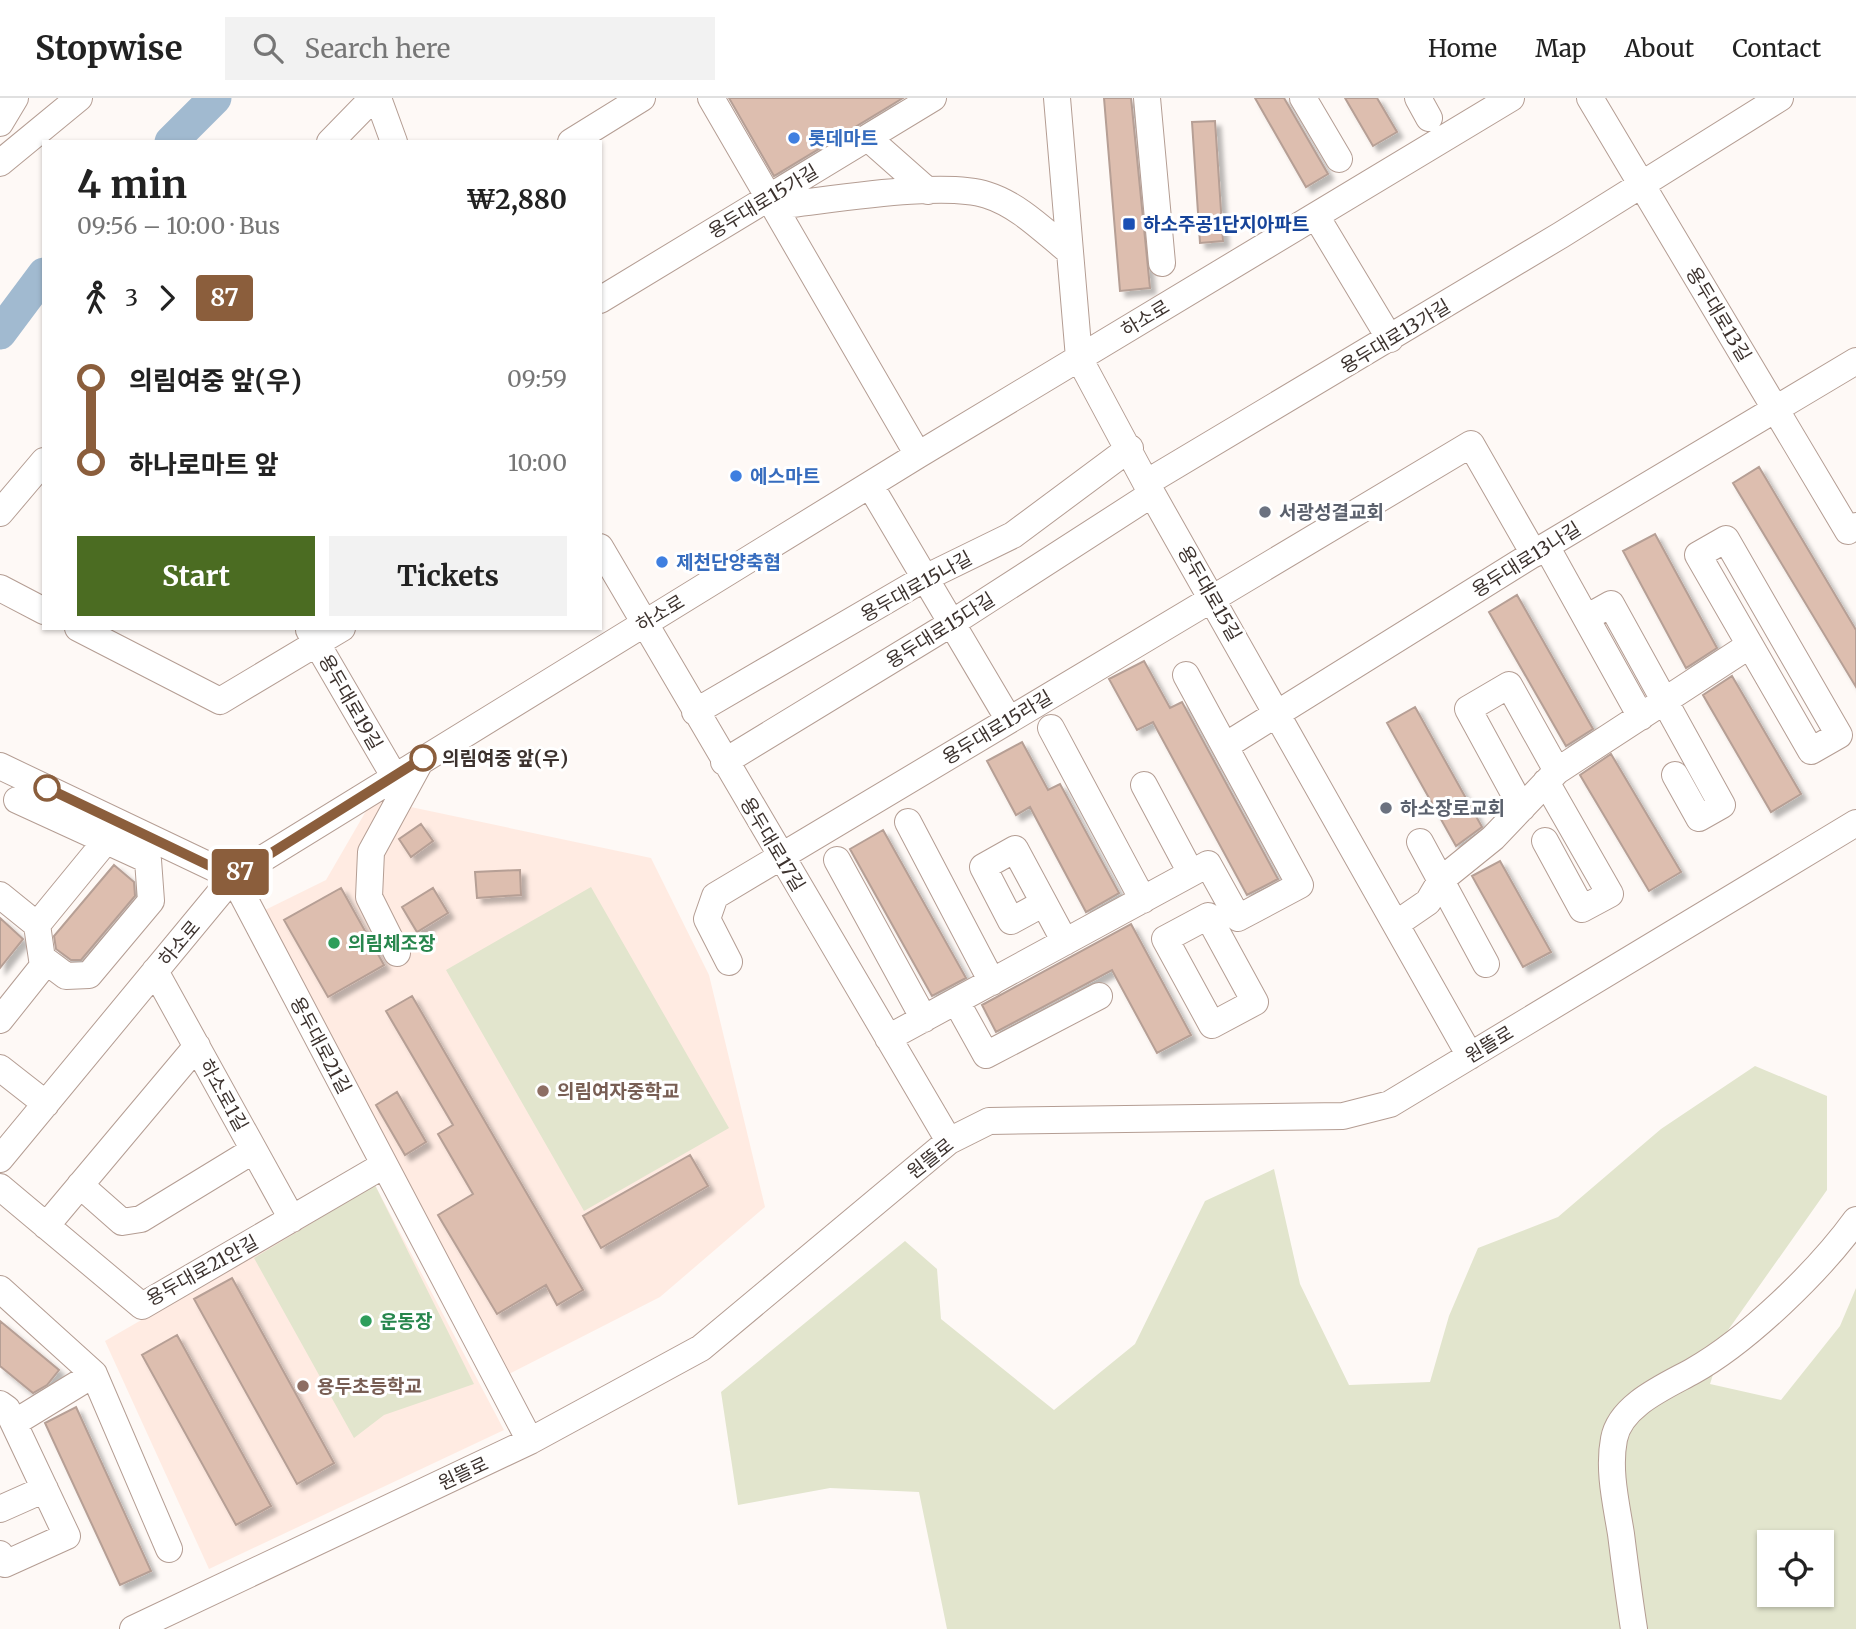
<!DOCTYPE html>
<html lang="en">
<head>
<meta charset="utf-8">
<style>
  :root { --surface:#fff; --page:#f2f2f2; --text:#222; --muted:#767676; --line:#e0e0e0; --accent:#4b6c22 }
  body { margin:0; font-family:Merriweather,"Noto Sans KR",serif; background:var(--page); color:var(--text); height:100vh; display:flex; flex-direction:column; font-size:26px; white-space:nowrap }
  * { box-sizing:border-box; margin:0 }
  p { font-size:23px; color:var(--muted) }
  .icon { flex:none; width:38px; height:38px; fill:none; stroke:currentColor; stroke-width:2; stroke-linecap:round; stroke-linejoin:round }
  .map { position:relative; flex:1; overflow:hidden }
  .side { position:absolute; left:42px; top:42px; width:560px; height:490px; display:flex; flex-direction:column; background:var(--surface); border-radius:0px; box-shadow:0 2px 5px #0004 }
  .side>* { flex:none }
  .badge { padding:0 14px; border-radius:5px; font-size:24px; line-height:46px }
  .controls { position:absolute; left:1757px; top:1432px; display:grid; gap:14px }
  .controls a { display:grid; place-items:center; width:77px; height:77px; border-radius:0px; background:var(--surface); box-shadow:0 2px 5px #0004; font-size:35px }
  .map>.badge { position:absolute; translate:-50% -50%; box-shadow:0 0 0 4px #fff }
  .legs { display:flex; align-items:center; gap:10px; height:77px; padding:0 35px; font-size:23px }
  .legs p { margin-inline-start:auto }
  .headline { display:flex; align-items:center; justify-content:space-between; height:119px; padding:0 35px }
  h1 { font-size:38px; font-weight:700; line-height:52px }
  .primary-button { display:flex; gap:14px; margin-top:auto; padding:14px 35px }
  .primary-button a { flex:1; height:80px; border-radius:0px; background:var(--accent); color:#fff; font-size:28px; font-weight:700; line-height:80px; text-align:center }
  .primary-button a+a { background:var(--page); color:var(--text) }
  ul { padding:0 35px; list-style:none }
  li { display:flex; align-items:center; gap:24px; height:84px; font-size:26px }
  li i { display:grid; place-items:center; width:10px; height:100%; margin:0 9px; background:currentColor }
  li i::after { content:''; width:18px; height:18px; margin:-9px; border:5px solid; border-radius:50%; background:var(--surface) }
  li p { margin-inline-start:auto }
  li:first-child i { background:linear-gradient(#0000 50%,currentColor 0) }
  li:last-child i { background:linear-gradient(currentColor 50%,#0000 0) }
  header { display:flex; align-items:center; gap:42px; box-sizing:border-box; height:98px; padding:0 35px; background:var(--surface); border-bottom:2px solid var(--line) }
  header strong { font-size:33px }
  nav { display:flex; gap:38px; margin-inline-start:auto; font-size:24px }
  .search { width:490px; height:63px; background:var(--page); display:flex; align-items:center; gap:18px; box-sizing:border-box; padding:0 24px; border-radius:0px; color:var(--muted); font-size:26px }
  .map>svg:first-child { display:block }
  .built { fill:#ffebe2 }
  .green { fill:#e2e5cd; fill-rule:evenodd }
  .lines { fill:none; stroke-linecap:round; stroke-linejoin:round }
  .river { stroke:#a1bad0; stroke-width:33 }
  .building { fill:#ddbeaf; stroke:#b69f95; stroke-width:2; filter:url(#shadow) }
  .minor-casing { stroke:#b49d93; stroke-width:28 }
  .minor { stroke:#fff; stroke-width:26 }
  .line-1-casing { stroke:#fff; stroke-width:16 }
  .line-1 { stroke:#8b5e3c; stroke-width:10 }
  .shop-dot { fill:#3f7fe0; stroke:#fff; stroke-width:2.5 }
  .transit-dot { fill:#1a4fb4; stroke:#fff; stroke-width:2.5 }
  .worship-dot { fill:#6b7280; stroke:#fff; stroke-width:2.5 }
  .stop-1-dot { fill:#fff; stroke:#8b5e3c; stroke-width:3.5 }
  .leisure-dot { fill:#2e9e5b; stroke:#fff; stroke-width:2.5 }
  .education-dot { fill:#8d6e63; stroke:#fff; stroke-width:2.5 }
  .labels { text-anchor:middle; stroke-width:6; stroke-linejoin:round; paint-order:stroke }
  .shop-label { font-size:19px; font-weight:bold; fill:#366cbe; stroke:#fff; text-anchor:start }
  .street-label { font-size:19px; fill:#3c322e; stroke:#fff }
  .transit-label { font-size:19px; font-weight:bold; fill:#164399; stroke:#fff; text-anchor:start }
  .worship-label { font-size:19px; font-weight:bold; fill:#5b616d; stroke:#fff; text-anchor:start }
  .stop-label { font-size:19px; font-weight:bold; fill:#3c322e; stroke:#fff; text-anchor:start }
  .leisure-label { font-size:19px; font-weight:bold; fill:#27864d; stroke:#fff; text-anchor:start }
  .education-label { font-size:19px; font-weight:bold; fill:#785e54; stroke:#fff; text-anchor:start }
</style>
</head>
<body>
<header>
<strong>Stopwise</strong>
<div class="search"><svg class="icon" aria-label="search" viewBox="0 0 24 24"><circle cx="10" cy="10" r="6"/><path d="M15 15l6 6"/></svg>Search here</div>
<nav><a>Home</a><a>Map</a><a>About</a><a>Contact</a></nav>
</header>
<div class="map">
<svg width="1856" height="1531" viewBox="0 0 1856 1531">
  <defs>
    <filter id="shadow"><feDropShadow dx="5.5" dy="5.5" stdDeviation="2" flood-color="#0004"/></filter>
  </defs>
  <rect width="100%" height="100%" fill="#fef9f6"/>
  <path class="built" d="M373 701 651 760 709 877 765 1109 660 1199 497 1282 259 815 326 782Z
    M375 1087 504 1332 209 1471 105 1243Z"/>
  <path class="green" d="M591 789 729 1030 584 1113 446 872Z
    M1755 968 1827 998V1092L1726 1235 1710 1286 1781 1302 1840 1228 1856 1190V1531H947L919 1394 830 1390 738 1407 721 1294 905 1143 937 1171 941 1221 1054 1312 1135 1246 1205 1103 1274 1071 1300 1186 1349 1287 1430 1284 1449 1218 1478 1150 1558 1119 1661 1031ZM1769 1444H1822V1496H1769Z
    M375 1087 474 1286 384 1317 354 1340 254 1160Z"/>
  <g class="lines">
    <path class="river" d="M171 44 215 0
      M0 235 44 176"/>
  </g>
  <path class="building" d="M729 0H903L774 78Z
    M1104 0H1131L1150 190 1120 193Z
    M1255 0H1284L1328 76 1306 89Z
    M1345 0H1377L1397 34 1373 48Z
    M1215 23 1223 143 1200 145 1192 24Z
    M1759 369 1856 532V589L1733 385Z
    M1655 436 1717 550 1686 570 1623 453Z
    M1517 497 1593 631 1566 648 1489 514Z
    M1144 563 1170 610 1182 604 1278 781 1247 797 1153 624 1137 632 1109 581Z
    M1732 578 1801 696 1771 714 1703 597Z
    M1415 609 1482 729 1456 748 1387 625Z
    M1022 644 1048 692 1060 686 1119 795 1086 814 1030 709 1016 717 987 663Z
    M1611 656 1681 774 1649 793 1580 677Z
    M421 726 433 743 411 759 399 741Z
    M883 732 966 880 932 898 850 751Z
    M1500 763 1551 854 1523 869 1472 778Z
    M114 767 134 784 135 798 81 862H71L56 851 54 838Z
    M520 772 521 797 477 800 475 774Z
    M341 790 384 867 328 899 284 822Z
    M433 790 448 815 417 834 402 809Z
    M0 820 23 841 0 870Z
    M1131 826 1191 937 1157 955 1112 872 996 934 982 907Z
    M412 898 583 1192 557 1207 546 1187 497 1216 438 1117 473 1096 438 1036 453 1027 386 913Z
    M397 994 426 1044 405 1057 376 1007Z
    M690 1057 708 1088 601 1150 583 1118Z
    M232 1180 334 1365 297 1386 194 1201Z
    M0 1223 59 1272 47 1287 33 1295 0 1268Z
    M177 1237 271 1408 236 1427 142 1257Z
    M76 1309 151 1473 120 1487 45 1325Z"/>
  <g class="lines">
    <defs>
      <path id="minor" d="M378 0 394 44
        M711 0 918 357
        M1057 0 1079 260 1146 385 1470 958
        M1147 0 1162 165
        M1303 0 1339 61
        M1418 0 1429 20
        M1590 0 1848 433 1856 428
        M0 25 15 0
        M868 40 928 93
        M330 44 373 0
        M571 44 642 0
        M0 65 79 0
        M774 108C826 103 942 82 987 97 1019 107 1045 134 1070 154
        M1316 118 1390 241
        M600 202 933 0
        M1146 385 1561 137 1780 0
        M870 387 1009 622
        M0 415 44 363
        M1726 441 1839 637 1811 653 1698 457Z
        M1546 448 1641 619
        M600 449 949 1043
        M0 490 44 513
        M1586 520 1611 506 1722 707 1699 720 1675 677
        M78 530 220 603 342 530
        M309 532 394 678
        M695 614 925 480 1013 437 1130 350
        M1051 630 1143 802
        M1225 648 1546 448 1856 263
        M724 664 952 525 1152 396
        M0 668 233 779 530 1343
        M1144 687 1191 775
        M17 702 148 762 151 803 89 877 66 878 42 860
        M1522 710 1468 611 1509 587 1557 673
        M908 724 992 884
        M1545 743 1582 811 1610 796 1546 684
        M1420 744 1486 866
        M837 762 924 921
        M0 797 37 827 43 868 0 922
        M1044 805 1011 823 983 769 1015 751 1065 844
        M1208 818 1255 904 1212 927 1165 841Z
        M1396 826 1428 804 1441 782 1493 740 1557 673 1750 547
        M37 827 105 744
        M397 855 369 799 371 754 420 664
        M729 864 707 821 715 798 1471 346 1534 456
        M155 873 292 1121
        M956 903 986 957 1099 898
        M888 940 1208 766 1238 820 1300 787 1186 577
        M0 970 46 1006
        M0 1061 233 779 918 357 1511 0
        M80 1087 122 1124 141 1121 254 1052
        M0 1089 142 1208 384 1067
        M46 1128 197 948
        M0 1191 94 1276
        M0 1306 7 1311 67 1438 5 1466 0 1456
        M14 1325 94 1276 169 1451
        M0 1411 45 1391
        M133 1531 530 1343 701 1250 949 1043 989 1023 1343 1018 1390 1006 1856 725
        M1634 1531C1629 1499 1625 1468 1621 1436 1616 1405 1608 1372 1614 1341 1620 1307 1666 1288 1693 1273 1748 1242 1819 1173 1856 1122"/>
    </defs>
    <use href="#minor" class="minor-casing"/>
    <use href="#minor" class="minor"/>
  </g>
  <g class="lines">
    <defs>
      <path id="line-1" d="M47 690 233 779 423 660"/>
    </defs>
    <use href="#line-1" class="line-1-casing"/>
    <use href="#line-1" class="line-1"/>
  </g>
  <g class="shop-dot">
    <circle cx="794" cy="40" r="7"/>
    <circle cx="736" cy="378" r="7"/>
    <circle cx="662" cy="464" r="7"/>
  </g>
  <rect class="transit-dot" x="1122" y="119" width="14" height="14" rx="3.5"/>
  <g class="worship-dot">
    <circle cx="1265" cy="414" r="7"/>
    <circle cx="1386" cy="710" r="7"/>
  </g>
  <g class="stop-1-dot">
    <circle cx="423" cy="660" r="12"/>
    <circle cx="47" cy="690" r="12"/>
  </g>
  <g class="leisure-dot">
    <circle cx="334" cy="845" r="7"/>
    <circle cx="366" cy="1223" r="7"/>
  </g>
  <g class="education-dot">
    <circle cx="543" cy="993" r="7"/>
    <circle cx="303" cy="1288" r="7"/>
  </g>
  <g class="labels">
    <g class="shop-label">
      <text x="808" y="47">롯데마트</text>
      <text x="750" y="385">에스마트</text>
      <text x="676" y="471">제천단양축협</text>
    </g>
    <g class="street-label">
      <text transform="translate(763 103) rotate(-31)" y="7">용두대로15가길</text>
      <text transform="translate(1719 216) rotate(59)" y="7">용두대로13길</text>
      <text transform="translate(1145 220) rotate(-31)" y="7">하소로</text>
      <text transform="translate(1395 238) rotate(-31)" y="7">용두대로13가길</text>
      <text transform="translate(1526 461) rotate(-32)" y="7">용두대로13나길</text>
      <text transform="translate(916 488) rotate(-29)" y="7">용두대로15나길</text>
      <text transform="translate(1210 495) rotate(60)" y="7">용두대로15길</text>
      <text transform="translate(660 515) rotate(-31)" y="7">하소로</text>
      <text transform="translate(940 532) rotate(-32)" y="7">용두대로15다길</text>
      <text transform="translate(351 604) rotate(60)" y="7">용두대로19길</text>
      <text transform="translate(997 629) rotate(-31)" y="7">용두대로15라길</text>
      <text transform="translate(773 746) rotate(59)" y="7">용두대로17길</text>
      <text transform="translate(179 845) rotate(-50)" y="7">하소로</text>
      <text transform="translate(1489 946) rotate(-31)" y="7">원뜰로</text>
      <text transform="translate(321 947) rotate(62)" y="7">용두대로21길</text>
      <text transform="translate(224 997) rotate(61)" y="7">하소로1길</text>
      <text transform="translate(930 1060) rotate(-38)" y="7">원뜰로</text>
      <text transform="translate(202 1172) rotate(-29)" y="7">용두대로21안길</text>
      <text transform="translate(463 1375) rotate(-25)" y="7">원뜰로</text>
    </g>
    <g class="transit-label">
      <text x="1143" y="133">하소주공1단지아파트</text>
    </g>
    <g class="worship-label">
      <text x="1279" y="421">서광성결교회</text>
      <text x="1400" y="717">하소장로교회</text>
    </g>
    <g class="stop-label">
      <text x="442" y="667">의림여중 앞(우)</text>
    </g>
    <g class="leisure-label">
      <text x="348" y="852">의림체조장</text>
      <text x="380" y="1230">운동장</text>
    </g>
    <g class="education-label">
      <text x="557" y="1000">의림여자중학교</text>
      <text x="317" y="1295">용두초등학교</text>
    </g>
  </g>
</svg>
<div class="controls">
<a><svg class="icon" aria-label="locate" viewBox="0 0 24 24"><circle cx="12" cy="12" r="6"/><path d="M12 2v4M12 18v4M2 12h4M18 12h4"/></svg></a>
</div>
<b class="badge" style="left:240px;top:774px;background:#8b5e3c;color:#fff">87</b>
<section class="side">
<div class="headline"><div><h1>4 min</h1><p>09:56 – 10:00 · Bus</p></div><b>₩2,880</b></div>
<div class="legs"><svg class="icon" aria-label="walk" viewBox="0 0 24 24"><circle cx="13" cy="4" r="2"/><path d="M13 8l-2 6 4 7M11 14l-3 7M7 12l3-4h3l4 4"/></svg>3<svg class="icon" aria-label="forward" viewBox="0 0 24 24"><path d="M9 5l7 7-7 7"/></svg><b class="badge" style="background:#8b5e3c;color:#fff">87</b></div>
<ul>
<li><i style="color:#8b5e3c"></i><b>의림여중 앞(우)</b><p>09:59</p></li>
<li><i style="color:#8b5e3c"></i><b>하나로마트 앞</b><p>10:00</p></li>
</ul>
<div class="primary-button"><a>Start</a><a>Tickets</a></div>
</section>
</div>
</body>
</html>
